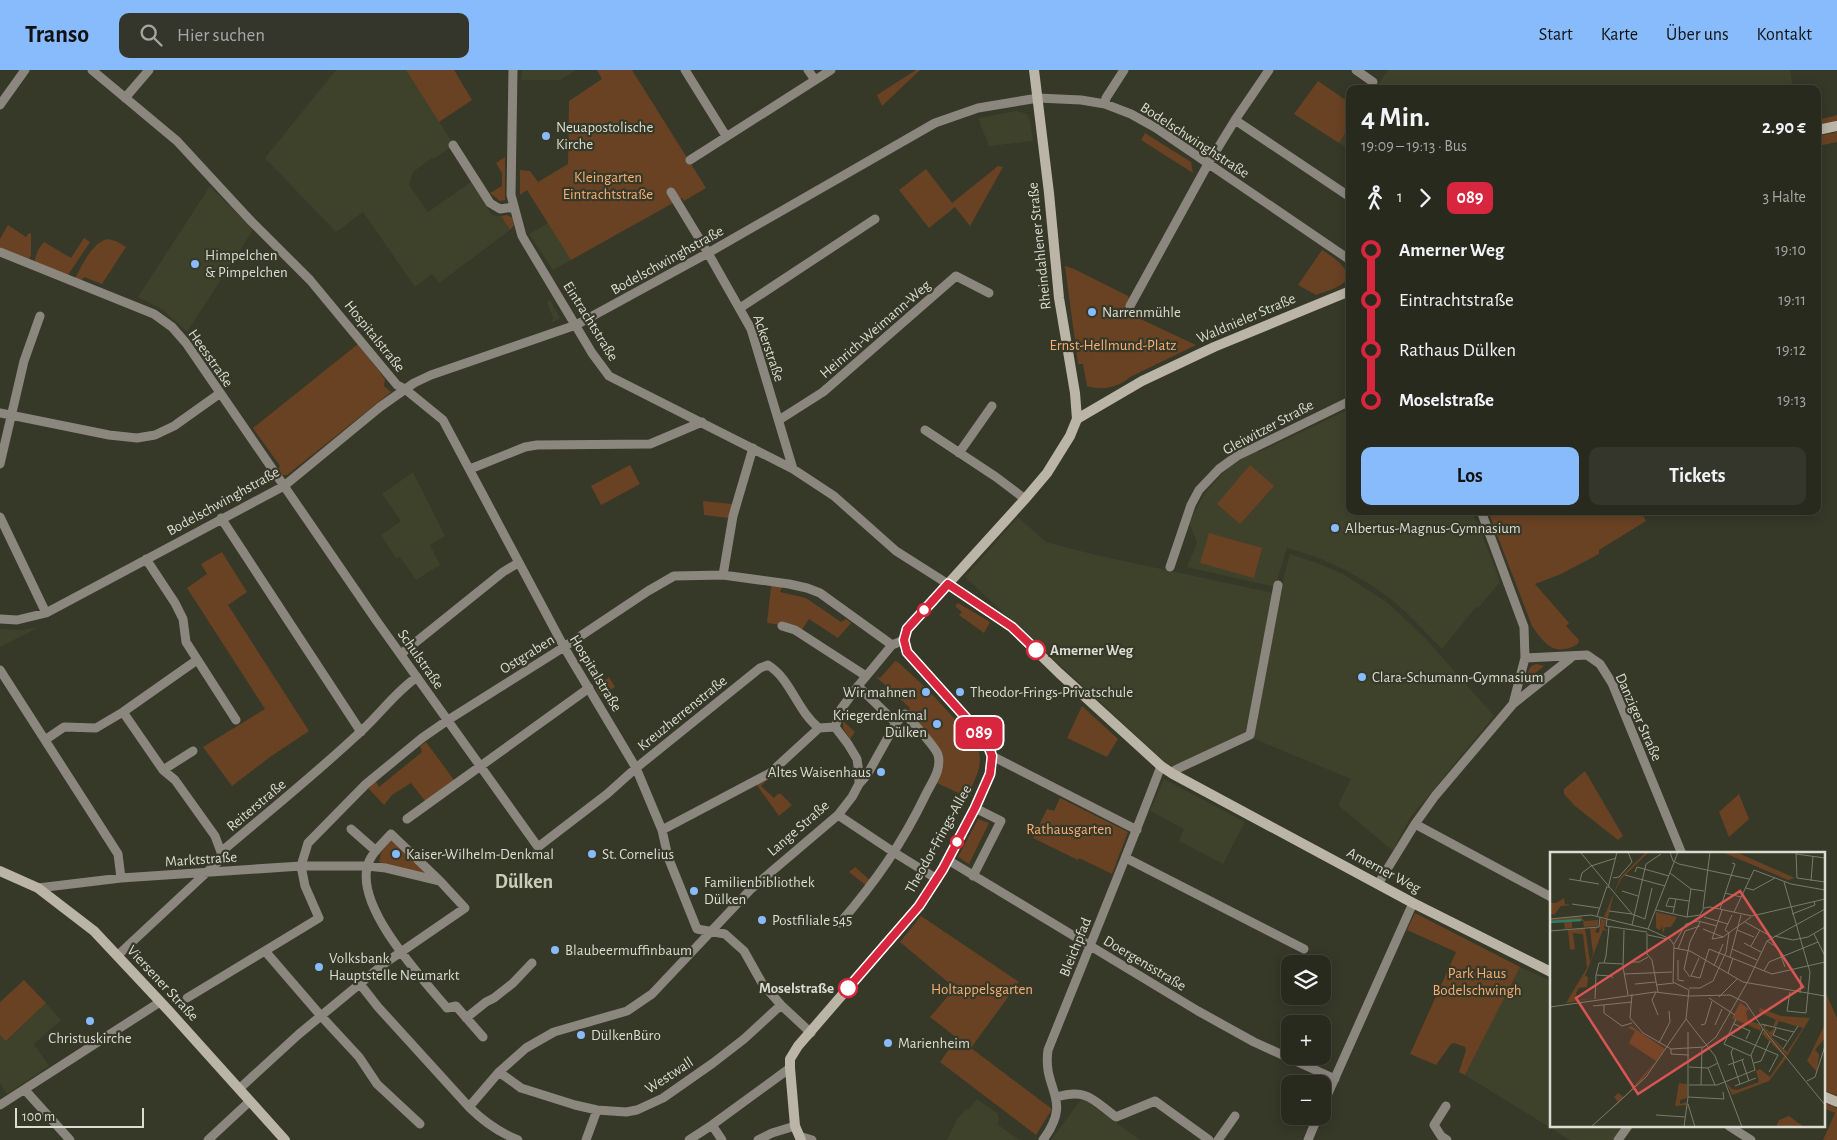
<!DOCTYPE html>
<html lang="de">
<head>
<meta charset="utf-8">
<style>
  :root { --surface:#282a1e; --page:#34362b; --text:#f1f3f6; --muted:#a5a7a4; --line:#44463c; --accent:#87bbfb }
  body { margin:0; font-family:"Alegreya Sans",sans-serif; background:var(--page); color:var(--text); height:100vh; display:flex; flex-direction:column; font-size:19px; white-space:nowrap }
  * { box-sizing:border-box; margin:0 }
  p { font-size:16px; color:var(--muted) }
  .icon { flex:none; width:28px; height:28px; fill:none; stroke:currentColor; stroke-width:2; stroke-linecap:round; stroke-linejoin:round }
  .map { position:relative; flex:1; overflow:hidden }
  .side { position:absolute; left:1346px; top:15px; width:475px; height:430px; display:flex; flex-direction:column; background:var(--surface); border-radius:10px; box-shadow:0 2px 12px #0003,0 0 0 1px var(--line) }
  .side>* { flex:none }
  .badge { padding:0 10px; border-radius:8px; font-size:18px; line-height:32px }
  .controls { position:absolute; left:1281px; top:885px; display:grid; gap:10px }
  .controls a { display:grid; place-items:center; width:50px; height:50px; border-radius:10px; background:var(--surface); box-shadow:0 2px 12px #0003,0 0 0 1px var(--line); font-size:25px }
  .scale { position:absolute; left:15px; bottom:12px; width:129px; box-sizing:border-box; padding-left:5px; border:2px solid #dbdcd2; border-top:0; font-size:14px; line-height:18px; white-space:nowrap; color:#dbdcd2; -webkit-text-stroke:4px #363828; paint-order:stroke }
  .map>.badge { position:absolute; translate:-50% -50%; box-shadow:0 0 0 2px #fff }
  .legs { display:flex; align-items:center; gap:8px; height:55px; padding:0 15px; font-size:16px }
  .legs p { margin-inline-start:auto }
  .summary { display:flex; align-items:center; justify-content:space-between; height:85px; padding:0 15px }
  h1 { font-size:28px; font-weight:700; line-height:38px }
  .action { display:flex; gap:10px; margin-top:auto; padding:10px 15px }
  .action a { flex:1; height:58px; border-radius:10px; background:var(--accent); color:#111; font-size:20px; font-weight:700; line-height:58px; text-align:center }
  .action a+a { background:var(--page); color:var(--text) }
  ul { padding:0 15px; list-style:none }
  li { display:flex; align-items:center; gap:18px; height:50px; font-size:19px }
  li i { display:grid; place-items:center; width:8px; height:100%; margin:0 6px; background:currentColor }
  li i::after { content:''; width:12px; height:12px; margin:-6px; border:4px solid; border-radius:50%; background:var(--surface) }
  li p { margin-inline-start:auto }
  li:first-child i { background:linear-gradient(#0000 50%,currentColor 0) }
  li:last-child i { background:linear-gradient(currentColor 50%,#0000 0) }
  header { display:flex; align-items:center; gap:30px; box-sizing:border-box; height:70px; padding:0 25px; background:var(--accent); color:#111 }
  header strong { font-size:24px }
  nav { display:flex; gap:28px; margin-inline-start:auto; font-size:18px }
  .search { width:350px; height:45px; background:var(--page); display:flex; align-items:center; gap:12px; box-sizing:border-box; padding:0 18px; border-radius:10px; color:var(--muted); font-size:19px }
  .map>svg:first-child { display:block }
  .built { fill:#3f422b }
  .green { fill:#694223 }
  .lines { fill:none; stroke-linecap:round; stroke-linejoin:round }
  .minor { stroke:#8b877f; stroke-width:9 }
  .secondary { stroke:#bbb5a8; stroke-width:10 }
  .line-1-casing { stroke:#fff; stroke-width:11 }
  .line-1 { stroke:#d7263d; stroke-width:8 }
  .poi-dot { fill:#87bbfb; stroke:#363828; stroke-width:2 }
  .stop-1-dot { fill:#fff; stroke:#d7263d; stroke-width:2.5 }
  .labels { text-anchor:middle; stroke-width:4.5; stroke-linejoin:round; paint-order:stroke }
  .poi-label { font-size:15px; fill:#dbdcd2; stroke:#363828; text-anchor:start }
  .street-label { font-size:15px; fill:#dbdcd2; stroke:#363828 }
  .park-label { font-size:15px; fill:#f9ae74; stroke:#363828 }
  .stop-label { font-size:15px; font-weight:bold; fill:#dbdcd2; stroke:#363828; text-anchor:start }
  .district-label { font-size:20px; font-weight:bold; fill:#cacdb9; stroke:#363828 }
  .inset-river { fill:none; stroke:#298067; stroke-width:2.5 }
  .inset-road { fill:none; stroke:#787a6c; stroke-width:1 }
  .view { fill:#d75552; fill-opacity:0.15; stroke:#d75552; stroke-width:2.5 }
  .inset-edge { fill:none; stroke:#dbdcd2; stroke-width:2.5 }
</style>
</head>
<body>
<header>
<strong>Transo</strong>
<div class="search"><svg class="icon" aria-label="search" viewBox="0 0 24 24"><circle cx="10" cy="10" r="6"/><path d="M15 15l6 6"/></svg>Hier suchen</div>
<nav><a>Start</a><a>Karte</a><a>Über uns</a><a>Kontakt</a></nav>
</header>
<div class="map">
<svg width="1837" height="1070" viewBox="0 0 1837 1070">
  <rect width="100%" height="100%" fill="#363828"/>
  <path class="built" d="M336 0H406L452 72 448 75 450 78 433 89 432 88 413 102 409 115 428 142 471 112 492 145 501 146 510 160 439 213 432 204 415 217 363 142 336 162 265 88Z
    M522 0H576L560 10H521Z
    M1388 0H1790L1793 19H1375Z
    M1017 41 1027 44 1030 50 1033 71 989 76 978 48Z
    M1350 56V80L1339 73Z
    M210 116 253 160 187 262 163 240 138 227Z
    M548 153 571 190 553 200 529 164Z
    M550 230 560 248 551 253 553 248 547 232Z
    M1350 339V441H1472L1491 487 1500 512 1478 538 1476 537 1442 579 1410 546 1391 529 1368 513 1345 500 1319 488 1287 478 1275 517 1187 497 1197 473 1189 453 1204 424 1223 403 1233 394 1255 381 1259 382Z
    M413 402 445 466 430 475 440 495 416 510 400 487 396 488 381 465 401 451 382 424Z
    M1018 447 1046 472 1096 485 1273 523 1246 663 1180 695H1168L965 507Z
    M1290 484 1317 493 1343 504 1388 533 1426 569 1494 646 1410 748 1393 781 1338 735 1351 709 1252 668 1281 518Z
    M39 557 0 577V559L23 560Z
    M1164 709 1245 752 1223 794 1179 771 1184 759 1150 741Z
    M1520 897 1551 911V1056H1623L1614 1070H1570L1465 1005Z
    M46 933 61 950 34 974 49 996 7 1024 0 1013V965L7 971Z
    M1082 1028 1140 1070H1051Z
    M977 1029 998 1044 999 1050 997 1054 1019 1070H947L958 1048 966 1039 968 1040Z"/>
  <path class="green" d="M406 0H454L472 30 439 52Z
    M597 0H632L706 118 684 131 682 128 571 190 527 120 520 125V100L530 101 538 112 568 94 569 31 602 9Z
    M916 0H920L882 36 877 25Z
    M1318 11 1350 33V56L1339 73 1294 44Z
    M1837 45V51L1818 56V50Z
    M1837 62V72L1818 76V66Z
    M1145 63 1191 92 1193 103 1141 70Z
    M505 87V130L500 131 490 123 502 116V103L496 93Z
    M998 96 1003 97 970 156 955 137 929 158 899 120 926 99 952 133Z
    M507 145 513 148 514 155 510 160 501 146Z
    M8 155 26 167 29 163 31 164V185L29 190 0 177V169Z
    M84 168 90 172 68 205 34 192 38 180 44 172 71 188Z
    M107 169 116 171 126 177 102 214 84 207 82 210 75 208C84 193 90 175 107 169Z
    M1322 180C1330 185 1359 203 1342 214 1335 219 1324 222 1316 225L1298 215Z
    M1065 196 1074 199 1128 226 1134 246 1196 275 1130 307C1119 317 1102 321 1087 316L1083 294H1078Z
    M358 274 385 309 384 316 391 322 287 405H282L277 401 280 396 253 358Z
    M630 395 640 414 601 435 591 416Z
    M1250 395 1274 416 1240 454 1217 434Z
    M703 431 732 434 728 448 704 445Z
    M1488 441H1641L1646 451 1599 480V484L1561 504 1535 514 1569 553 1566 556 1579 570 1578 574C1555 587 1545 575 1532 556Z
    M1209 463 1262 478 1254 508 1200 493Z
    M222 482 247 522 228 535 309 661 270 687 232 716 203 677 265 639 187 518 207 504 201 494Z
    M773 514 783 516 780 522 806 528 841 552 846 549 851 553 838 568 809 549 801 561 795 557 767 553 771 517Z
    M958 533 990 552 984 563 959 545 962 542 955 536Z
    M895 591 898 592 928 620 975 671C986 692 976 707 967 727L935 712 944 693 942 690 943 686 906 643 910 638 876 607 880 608Z
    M1537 594 1544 596 1527 610C1528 602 1528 595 1537 594Z
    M609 607 615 617 600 626 596 618Z
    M1082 636 1118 669 1107 687 1067 668Z
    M843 651 855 662 850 669 843 658Z
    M426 672 454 710 425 731 411 713 392 725 384 735 367 717 375 710 379 717 422 682 420 676Z
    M1585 701 1623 766 1618 770 1575 736 1564 724V719Z
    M775 703V706L771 709 769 708 761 716 774 728 778 724H781L792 735 779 746 756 714Z
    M1739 724 1749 749 1729 767 1719 742Z
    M1060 728 1128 762 1112 804 1079 788 1078 790 1033 768 1047 739 1054 741Z
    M978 749 989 753 969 794 958 787Z
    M391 770 428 804 379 792 382 779Z
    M855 797 872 812 868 817 849 802Z
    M1415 843 1520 897 1465 1005 1459 1002 1466 980 1465 977 1454 973 1451 974 1436 995 1410 984 1456 882 1407 860Z
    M921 846 1019 912 971 978 1052 1039 1036 1065 940 992 957 968 930 947 955 918 900 872Z
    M24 910 46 933 6 971 0 965V932Z
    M1823 917 1837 948V1026L1823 1020Z
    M1823 1032 1837 1038V1070H1823L1835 1043 1823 1038Z"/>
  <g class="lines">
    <path class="minor" d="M92 0 177 71 250 150 310 210 397 315 405 319 443 350 564 577 636 698 662 760 668 787 697 859 725 864 744 881 762 913 781 935 811 963
      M513 0 511 125 522 166 592 283 609 306 793 399 834 426 896 481 948 514
      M685 0 726 66
      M808 0 815 10
      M1356 0 1373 12
      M125 28 149 0
      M1105 34 1106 28 1124 0
      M0 35 25 0
      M1235 50 1350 127
      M453 75 490 133 500 139 514 137
      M690 90 831 0
      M671 122 708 183 751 259 793 399
      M0 182 154 244 172 257 186 273 376 550 538 777 607 724 636 698 760 598 768 595C791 609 797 641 819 658L835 657
      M1130 236 1208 94 1235 50 1269 0
      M740 238 875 149
      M0 343 109 365 137 368 155 365 174 356 219 324
      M779 350 823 322 956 206 989 223
      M925 360 996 407 1025 429
      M959 383 992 336
      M0 394 24 291 40 246
      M470 399 525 377 537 375 650 374 702 352
      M0 447 46 543
      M221 448 361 662
      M146 489 175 533 183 549 186 572 236 650
      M1170 497 1191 435 1199 420 1219 399 1237 386 1350 331
      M723 505 733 446 753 378
      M0 549 17 550 46 543 284 416 380 337 414 313 431 305 576 255 708 183 935 53 978 38 1038 28 1081 30 1105 34 1131 44 1156 58 1350 190
      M782 556 795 560 866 606
      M401 584 503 502 518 493
      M1525 588 1587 585 1600 594 1612 613 1682 784
      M0 600 118 784 121 808
      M858 616 896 653 867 705 859 714
      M1513 634 1572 587
      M835 657 841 639 858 616 892 575 904 570
      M45 670 64 657 96 658 123 642 197 590
      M992 686 1137 760
      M163 700 193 681
      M1173 704 1175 700 1250 665 1278 515
      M838 745 895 783 937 809
      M407 749 589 618
      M1415 754 1551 827
      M351 759 376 781
      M662 760 770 703 819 658
      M221 782C267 743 313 706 357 665 378 647 394 623 417 607
      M1126 788 1304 879
      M948 790 1198 941 1254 972 1335 1009
      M973 806 1001 751 975 738
      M440 811 391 764C383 773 369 785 367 798 358 840 421 907 447 938L456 936 483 967
      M1378 814 1415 754 1435 726 1513 634 1525 588 1524 557 1481 441
      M38 818 121 808 301 796H367L386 798 440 811 465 838 385 893 299 964 239 1019
      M840 853C876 811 902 774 926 724 932 712 942 699 938 685 936 677 912 652 905 644L896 653
      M265 881 321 946 359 987 377 1014 420 1054
      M117 886 221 789V782L215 766 175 710 163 700 123 642
      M360 914 378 937 469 1037C484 1052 498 1062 518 1070
      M187 928 319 848 305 816 301 796 308 773 366 714 422 668 448 650 564 577 648 521 674 506 723 505 789 514 807 518 820 523 892 575
      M466 948 486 932 494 928 513 913 532 893
      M499 1002 521 1018 575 1035 597 1040 626 1042 637 1040 663 1028 713 993 744 969 781 935
      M25 1020 70 1070
      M1057 1027C1087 1018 1093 1030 1116 1047L1155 1031 1209 1070
      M0 1035 160 932
      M1446 1036 1434 1055 1441 1066 1447 1070
      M469 1037 499 1002 526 978 554 962 627 941 652 924 751 819 838 745 852 727 859 714V703L857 689 848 674 835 657
      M1322 1037 1413 833
      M712 1055 722 1070
      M1729 1056 1751 1070
      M799 1066 812 1070
      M208 1070 250 1031
      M586 1070 597 1040
      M689 1070 712 1055 790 998
      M758 1070 772 1063 795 1056
      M1043 1070C1074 1028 1042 1021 1048 980 1086 885 1125 791 1161 696
      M1218 1070 1235 1046
      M1308 1070 1318 1046
      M1618 1070 1628 1056"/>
    <path class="secondary" d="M1818 60 1837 56
      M1077 349 1142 311 1214 277 1350 221
      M948 514 1012 557 1059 603 1161 696 1173 704 1413 833 1551 902
      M0 801 38 818 94 861 169 941 285 1070
      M1823 1026 1837 1032
      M801 1070 795 1056 790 998V989L798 976 919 836 937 809 975 738 990 704 992 686 985 670 907 582 904 570 907 559 1025 429 1047 403 1070 366 1077 349 1075 323 1059 228 1049 123 1034 0"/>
  </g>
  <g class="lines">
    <defs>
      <path id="line-1" d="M848 918 919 836 943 799 975 738 990 704 992 686 986 670 907 582 904 570 907 559 948 514 1012 557 1036 580"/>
    </defs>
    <use href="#line-1" class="line-1-casing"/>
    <use href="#line-1" class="line-1"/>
  </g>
  <g class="poi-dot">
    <circle cx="546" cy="66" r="5"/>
    <circle cx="195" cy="194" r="5"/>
    <circle cx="1092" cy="242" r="5"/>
    <circle cx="1335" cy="458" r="5"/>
    <circle cx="1362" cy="607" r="5"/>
    <circle cx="926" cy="622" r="5"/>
    <circle cx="960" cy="622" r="5"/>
    <circle cx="937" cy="654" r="5"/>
    <circle cx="881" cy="702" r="5"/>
    <circle cx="396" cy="784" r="5"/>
    <circle cx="592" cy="784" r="5"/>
    <circle cx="694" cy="821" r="5"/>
    <circle cx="762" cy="850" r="5"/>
    <circle cx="555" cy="880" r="5"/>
    <circle cx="319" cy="897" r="5"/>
    <circle cx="90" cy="951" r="5"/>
    <circle cx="581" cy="965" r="5"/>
    <circle cx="888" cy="973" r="5"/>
  </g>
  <g class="stop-1-dot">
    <circle cx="924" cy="540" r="6"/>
    <circle cx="1036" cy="580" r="9"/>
    <circle cx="957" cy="772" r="6"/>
    <circle cx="848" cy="918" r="9"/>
  </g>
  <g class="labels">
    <g class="poi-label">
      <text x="556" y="62">Neuapostolische<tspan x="556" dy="17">Kirche</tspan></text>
      <text x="205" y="190">Himpelchen<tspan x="205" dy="17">&amp; Pimpelchen</tspan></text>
      <text x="1102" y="247">Narrenmühle</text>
      <text x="1345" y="463">Albertus-Magnus-Gymnasium</text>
      <text x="1372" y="612">Clara-Schumann-Gymnasium</text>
      <text x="916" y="627" text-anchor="end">Wir mahnen</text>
      <text x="970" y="627">Theodor-Frings-Privatschule</text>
      <text x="927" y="650" text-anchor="end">Kriegerdenkmal<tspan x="927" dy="17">Dülken</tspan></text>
      <text x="871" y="707" text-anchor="end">Altes Waisenhaus</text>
      <text x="406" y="789">Kaiser-Wilhelm-Denkmal</text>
      <text x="602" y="789">St. Cornelius</text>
      <text x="704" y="817">Familienbibliothek<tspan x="704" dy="17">Dülken</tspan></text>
      <text x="772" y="855">Postfiliale 545</text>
      <text x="565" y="885">Blaubeermuffinbaum</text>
      <text x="329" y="893">Volksbank<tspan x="329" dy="17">Hauptstelle Neumarkt</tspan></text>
      <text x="591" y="970">DülkenBüro</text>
      <text x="90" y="973" text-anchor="middle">Christuskirche</text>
      <text x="898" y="978">Marienheim</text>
    </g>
    <g class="street-label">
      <text transform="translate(1195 70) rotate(33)" y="5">Bodelschwinghstraße</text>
      <text transform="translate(1039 176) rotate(-96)" y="5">Rheindahlener Straße</text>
      <text transform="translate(667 190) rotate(-29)" y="5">Bodelschwinghstraße</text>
      <text transform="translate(1246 248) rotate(-23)" y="5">Waldnieler Straße</text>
      <text transform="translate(591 251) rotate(58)" y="5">Eintrachtstraße</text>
      <text transform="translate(875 259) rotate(-41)" y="5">Heinrich-Weimann-Weg</text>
      <text transform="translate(375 266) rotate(51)" y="5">Hospitalstraße</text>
      <text transform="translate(769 278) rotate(71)" y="5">Ackerstraße</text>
      <text transform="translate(211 288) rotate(55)" y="5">Heesstraße</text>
      <text transform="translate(1268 357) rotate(-28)" y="5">Gleiwitzer Straße</text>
      <text transform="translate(223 431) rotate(-29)" y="5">Bodelschwinghstraße</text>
      <text transform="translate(527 584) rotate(-32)" y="5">Ostgraben</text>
      <text transform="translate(421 589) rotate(55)" y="5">Schulstraße</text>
      <text transform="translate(596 603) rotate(59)" y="5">Hospitalstraße</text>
      <text transform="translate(682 643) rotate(-39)" y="5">Kreuzherrenstraße</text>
      <text transform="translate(1639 647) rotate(66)" y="5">Danziger Straße</text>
      <text transform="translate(256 735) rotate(-40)" y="5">Reiterstraße</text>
      <text transform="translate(798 758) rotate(-41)" y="5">Lange Straße</text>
      <text transform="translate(938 769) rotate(-61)" y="5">Theodor-Frings-Allee</text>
      <text transform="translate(201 789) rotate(-4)" y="5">Marktstraße</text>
      <text transform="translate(1384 800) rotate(28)" y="5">Amerner Weg</text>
      <text transform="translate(1075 877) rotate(-68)" y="5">Bleichpfad</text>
      <text transform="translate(1145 893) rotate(31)" y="5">Doergensstraße</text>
      <text transform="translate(163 913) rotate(47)" y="5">Viersener Straße</text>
      <text transform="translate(669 1005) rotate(-33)" y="5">Westwall</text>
    </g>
    <g class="park-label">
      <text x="608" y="112">Kleingarten<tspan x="608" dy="17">Eintrachtstraße</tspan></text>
      <text x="1113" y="280">Ernst-Hellmund-Platz</text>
      <text x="1069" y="764">Rathausgarten</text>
      <text x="1477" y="908">Park Haus<tspan x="1477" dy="17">Bodelschwingh</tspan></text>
      <text x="982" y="924">Holtappelsgarten</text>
    </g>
    <g class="stop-label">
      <text x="1050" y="585">Amerner Weg</text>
      <text x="834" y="923" text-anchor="end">Moselstraße</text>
    </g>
    <g class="district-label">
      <text x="524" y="818">Dülken</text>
    </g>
  </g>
  <g transform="translate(1550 782)">
    <rect width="275" height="275" fill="#363828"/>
    <path d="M96 0H99L71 27 64 41 58 66 54 65 70 26ZM172 0H186L245 26 238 28ZM14 46 15 52 22 53 11 54 4 63 0 61V51H6ZM106 60 127 65 121 75H115L113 82 112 74 110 78 106 76ZM31 64 34 69 48 68V74L34 75 33 69H22V76L15 77 14 70 0 71V67ZM51 67 56 68 54 76 58 79 53 78 35 124 38 125 37 135 29 136 26 141 28 148 44 146 16 151 37 116 33 82 23 81 25 97 20 98 18 78 35 76 40 110 43 102 40 76H47L45 80 49 81ZM190 151 199 157 196 160 198 169 210 172 211 179 182 166ZM210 156 231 164 260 166 237 204 214 177 213 173 217 172 215 176 220 180 225 176 222 185 237 200 253 176 229 169 226 175 223 174 226 168 209 160ZM275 172V186L265 198 269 202 267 220 257 209ZM81 174 115 197 89 232 60 259 68 250 64 245 68 241 74 245 106 209 79 191 85 179 78 176ZM214 179 237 205 219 229 182 243 176 230 182 237 187 238 209 230 206 219 210 217 220 225 234 204 212 182ZM129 231 137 232V246L130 248V252L137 250 136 253 125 254ZM239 264 254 275H226L229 268Z" fill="#694223"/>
    <path class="inset-river" d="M0 70 31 68"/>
    <path class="inset-road" d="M120 0 123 9 129 12 199 27M246 0 247 26 275 30M31 1 82 62 95 67 102 36M246 2 275 6M85 20 87 15 119 24M120 21 141 37 154 39M75 23 115 34M63 26 69 25 82 10 78 0M19 27 49 32M30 29 32 21 41 14 66 6M261 29 263 4M234 30 260 120 256 161 237 159 240 140M58 36 67 0M196 36 203 38 225 26M72 39 88 44M175 41 191 45M22 52 49 56M124 55 116 54 119 46 126 47M153 56 160 0M170 57 185 12 182 11M106 58 137 65 150 63 154 56 160 55 202 64 275 47M172 58 162 87 173 85 201 65M59 59 82 62M184 60 204 18 241 32 275 38M123 61 126 47 139 49M242 62 265 53 264 49M47 64 57 34M137 65 141 37M154 65 178 72M0 67 41 63 98 77 120 87 124 93 123 130 139 138 136 167M57 67 56 74 97 80M195 70 222 85M82 73 96 12 111 2M98 77 128 0M153 77 173 85M74 78 73 115 78 143M187 78 204 85M0 79 49 75 50 65M97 81V102L102 108 108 140M179 81 175 78 182 63M264 82 275 104M98 83 117 87M224 84 243 88 258 85 275 75M217 89 228 96 235 115M194 91 211 100M124 92 136 72 148 69 167 74M201 94 210 78M124 96 140 99 193 130 275 144M128 97 135 79 150 74M182 97 207 108M180 105 191 63M128 108V128L134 129M81 110H89L98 105M54 111 73 112M164 114 173 92M214 119 219 110 268 90M178 121 183 106M74 122 122 120M46 123 61 124 63 126M141 124 150 126 159 97 222 122 275 110M141 124 149 106M140 125 134 117 140 90 150 70M85 132 106 130M106 133 124 131M139 136H150L163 129 176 100 179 81M106 140 102 148 108 163M250 141 251 124M82 142 80 166 93 181 121 197 154 195 166 185 197 131 217 89 275 57M139 144 180 143 196 151 213 177 275 253M169 145 187 127M159 146 185 163M45 147 46 123 49 111H54L56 104 59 75M54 153V161L72 174 82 171M43 154 82 150M0 155 105 140 138 144M136 167 165 204 192 275M186 167 174 192 201 204M184 172 200 179 196 187M211 172 244 180M151 173 155 172 162 149M165 173 172 157M226 176 223 183 237 189M179 182 228 203 219 220M109 191 120 170 119 159M183 196 181 201 184 211M121 197V202L139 203M233 197 248 174M192 208 199 229M183 211 190 232M204 211 211 209 220 189M178 213 194 207M139 215 158 216 168 211M158 216 165 233M257 229 265 225 275 194M139 233H167L205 218 201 203 213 177M151 233 152 196M185 234 206 226M138 245 174 247 173 240M138 252 145 275M106 263 135 265M41 275 96 225 136 167M134 275 138 245V180"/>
    <path class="view" d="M190 39 253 135 88 242 26 146Z"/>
    <rect width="275" height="275" class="inset-edge"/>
  </g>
</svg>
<div class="controls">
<a><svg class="icon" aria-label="layers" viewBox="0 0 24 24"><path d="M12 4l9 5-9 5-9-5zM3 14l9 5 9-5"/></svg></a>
<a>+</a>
<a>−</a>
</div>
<div class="scale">100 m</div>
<b class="badge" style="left:979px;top:663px;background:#d7263d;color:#fff">089</b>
<section class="side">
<div class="summary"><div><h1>4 Min.</h1><p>19:09 – 19:13 · Bus</p></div><b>2.90 €</b></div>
<div class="legs"><svg class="icon" aria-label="walk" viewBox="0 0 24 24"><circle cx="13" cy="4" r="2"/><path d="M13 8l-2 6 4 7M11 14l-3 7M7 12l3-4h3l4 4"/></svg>1<svg class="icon" aria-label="forward" viewBox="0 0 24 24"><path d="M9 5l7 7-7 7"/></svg><b class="badge" style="background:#d7263d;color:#fff">089</b><p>3 Halte</p></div>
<ul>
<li><i style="color:#d7263d"></i><b>Amerner Weg</b><p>19:10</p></li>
<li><i style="color:#d7263d"></i><span>Eintrachtstraße</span><p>19:11</p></li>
<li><i style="color:#d7263d"></i><span>Rathaus Dülken</span><p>19:12</p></li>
<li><i style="color:#d7263d"></i><b>Moselstraße</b><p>19:13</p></li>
</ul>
<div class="action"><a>Los</a><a>Tickets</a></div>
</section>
</div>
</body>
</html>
